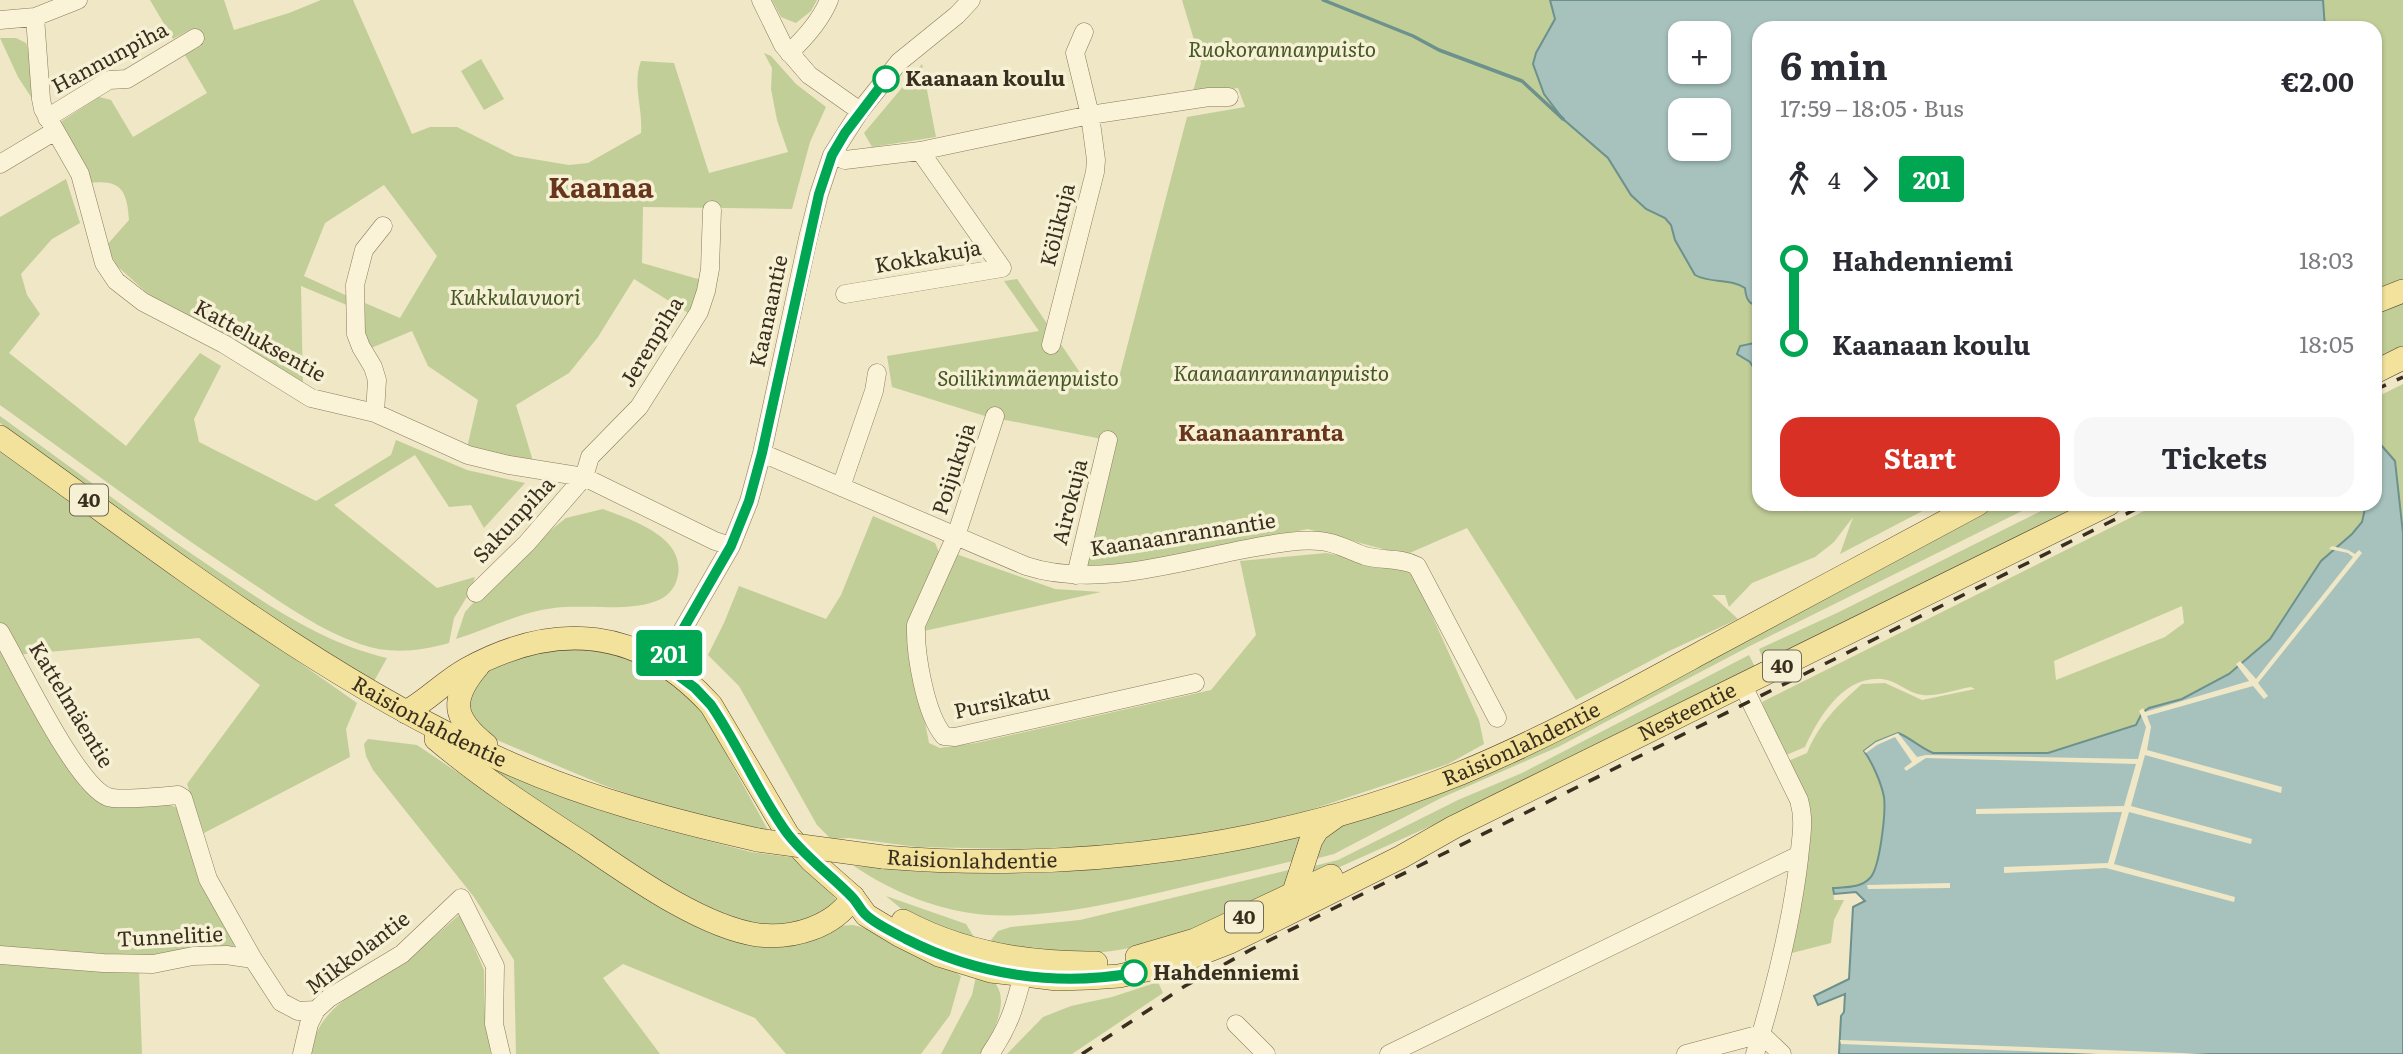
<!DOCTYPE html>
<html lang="en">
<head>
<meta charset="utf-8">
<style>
  :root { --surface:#fff; --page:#f7f7f7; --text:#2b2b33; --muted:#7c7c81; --accent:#d93025 }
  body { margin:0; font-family:Literata,serif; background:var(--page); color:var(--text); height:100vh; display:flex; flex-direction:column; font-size:26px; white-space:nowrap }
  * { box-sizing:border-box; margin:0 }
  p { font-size:23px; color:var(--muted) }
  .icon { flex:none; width:38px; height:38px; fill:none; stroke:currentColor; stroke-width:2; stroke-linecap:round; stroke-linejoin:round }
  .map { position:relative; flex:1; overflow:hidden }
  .drawer { position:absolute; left:1752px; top:21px; width:630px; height:490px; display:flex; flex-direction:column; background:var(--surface); border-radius:21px; box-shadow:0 2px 5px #0004 }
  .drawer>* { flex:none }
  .badge { padding:0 14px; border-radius:5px; font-size:24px; line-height:46px }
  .buttons { position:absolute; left:1668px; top:21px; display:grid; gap:14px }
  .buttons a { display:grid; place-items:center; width:63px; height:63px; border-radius:14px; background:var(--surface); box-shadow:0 2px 5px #0004; font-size:35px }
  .map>.badge { position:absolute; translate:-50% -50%; box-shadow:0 0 0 4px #fff }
  .legs { display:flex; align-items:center; gap:10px; height:77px; padding:0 28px; font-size:23px }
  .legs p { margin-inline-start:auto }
  .summary { display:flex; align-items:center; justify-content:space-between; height:119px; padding:0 28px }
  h1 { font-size:38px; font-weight:700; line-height:52px }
  .cta { display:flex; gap:14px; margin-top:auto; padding:14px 28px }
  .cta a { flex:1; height:80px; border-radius:21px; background:var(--accent); color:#fff; font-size:28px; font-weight:700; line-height:80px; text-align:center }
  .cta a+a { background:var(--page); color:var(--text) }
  ul { padding:0 28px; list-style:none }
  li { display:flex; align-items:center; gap:24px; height:84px; font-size:26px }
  li i { display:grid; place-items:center; width:10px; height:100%; margin:0 9px; background:currentColor }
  li i::after { content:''; width:18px; height:18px; margin:-9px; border:5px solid; border-radius:50%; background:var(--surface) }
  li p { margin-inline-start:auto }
  li:first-child i { background:linear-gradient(#0000 50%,currentColor 0) }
  li:last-child i { background:linear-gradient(currentColor 50%,#0000 0) }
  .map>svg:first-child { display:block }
  .green { fill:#c1ce98; fill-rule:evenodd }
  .water { fill:#a7c2bd; stroke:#6d918c; stroke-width:2; fill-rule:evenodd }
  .pier { fill:#efe7c5 }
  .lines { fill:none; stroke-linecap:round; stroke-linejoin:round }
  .stream { stroke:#6d918c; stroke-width:3.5 }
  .minor-casing { stroke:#8b7a5a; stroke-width:19 }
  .major-casing { stroke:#58472f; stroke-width:24 }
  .minor { stroke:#faf3d8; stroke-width:18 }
  .major { stroke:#f3e29c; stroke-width:23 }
  .rail { stroke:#3a2f1f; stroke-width:3.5; stroke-dasharray:12 12; stroke-linecap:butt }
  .major-bridge-casing { stroke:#58472f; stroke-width:24; stroke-linecap:butt }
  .major-bridge { stroke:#f3e29c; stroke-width:23 }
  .line-1-casing { stroke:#fff; stroke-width:16 }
  .line-1 { stroke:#00a651; stroke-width:10 }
  .stop-1-dot { fill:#fff; stroke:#00a651; stroke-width:3.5 }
  .labels { text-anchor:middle; stroke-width:7; stroke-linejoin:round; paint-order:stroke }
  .shield { fill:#f6f1d5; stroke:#726956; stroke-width:2 }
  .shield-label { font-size:19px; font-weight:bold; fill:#3a2f1f }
  .park-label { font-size:21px; font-style:italic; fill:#455725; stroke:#f6f1d5 }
  .street-label { font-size:21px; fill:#3a2f1f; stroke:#f6f1d5 }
  .stop-label { font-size:21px; font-weight:bold; fill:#3a2f1f; stroke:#f6f1d5; text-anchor:start }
  .neighbourhood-label { font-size:23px; font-weight:bold; fill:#68351d; stroke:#f6f1d5 }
  .district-label { font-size:28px; font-weight:bold; fill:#68351d; stroke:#f6f1d5 }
</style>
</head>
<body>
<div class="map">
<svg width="2403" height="1054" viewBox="0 0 2403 1054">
  <rect width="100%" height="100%" fill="#efe7c5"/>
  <path class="green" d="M150 0H224L234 30 289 13 321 0H353L412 134 430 127H457L515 156 569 165 588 163 641 133C643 108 632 84 641 61L674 63 709 173 788 152 777 120 771 89 772 68 764 53 771 56 796 84 826 107 810 142 792 209 643 207 642 263 705 281 693 316 634 279 598 337 569 373 516 405 533 461 467 448 478 400 428 366 412 331 371 348 364 333 365 303 400 318 437 256 384 185 325 223 304 276 354 299V308L301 286 303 390 156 301 117 266 106 246 129 220C127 190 121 179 89 183L59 123 99 97 111 100 133 137 207 93 185 55 201 46 191 29 173 39Z
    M772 0H817L811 11 796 23 781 17Z
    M1182 0H2403V349L2375 363V28H1759V504H1936L1840 554 1853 517 1834 542 1815 557 1752 583 1729 607 1725 595H1712L1738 619 1667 652 1576 700 1467 528 1405 555 1308 529 1132 564 1087 567 1116 447 1102 439 985 416 892 387 887 356 1039 331 1004 281 1017 279 1087 383 1116 389 1187 117 1245 107 1238 88 1192 95 1201 63ZM1680 33H1718V72H1680ZM1680 110H1718V149H1680Z
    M0 38H16L26 43 30 56 33 100 18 77Z
    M481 59 504 99 484 110 461 71Z
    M922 64 936 137 872 147 864 133Z
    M66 179 80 223 52 239 21 274 27 295 40 314 9 353 126 446 200 353 221 366 194 419 199 442 316 501 391 455 396 440 467 470 525 483 484 528 471 505 449 507 415 455 334 505 437 588 475 577 471 590 454 618 449 643C420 651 390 655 360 644 316 629 278 600 240 575 158 521 80 462 0 405V217Z
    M2403 384V533L2395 461 2375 438V398Z
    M0 416C72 468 143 522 217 571 271 607 323 643 387 658L373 683C244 604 123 512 0 423Z
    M0 452 357 703 346 729 350 757 204 833 187 784 260 685 199 638 16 655 9 658 68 768 81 787 101 799 166 804 176 807 186 816 237 941 231 949 118 961 0 950Z
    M2000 504H2036L1748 647 1558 747 1441 798 1334 854 1311 860 1333 827 1929 542Z
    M2055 504H2085L1764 662 1759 649 1839 612Z
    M2158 504H2366L2362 522 2352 534 2321 561 2270 639 2229 674 2182 699 2149 708 2142 713 2136 725 2047 753H1933L1918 747 1909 738 1876 742 1864 751C1872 763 1879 780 1883 795 1887 810 1880 868 1869 879 1860 888 1846 887 1833 888L1834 900H1844L1834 920 1831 943 1784 955 1804 827 1781 764 1807 753C1820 722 1837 706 1862 684L1885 683 1922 700 1975 689 1971 687C1958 689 1935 697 1923 695 1909 694 1896 680 1882 679 1843 676 1819 717 1805 747L1784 756 1762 702ZM2182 606 2184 623 2165 637 2056 680 2054 661Z
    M603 509C632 520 689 538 677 579 675 587 669 595 661 599 633 613 586 604 554 608 520 612 488 629 456 639L465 612 483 592 546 534 566 518Z
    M873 516 935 543 939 552 907 627 929 743 940 748 976 743 1211 690 1256 635 1240 561 1326 553 1411 569 1479 720 1484 744 1448 764 1295 815 1174 840 1108 846 1019 849 917 847 849 838 831 839 817 825 739 686 708 655 724 623 739 586 826 619 841 595Z
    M956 554 1055 589 1101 592 924 631Z
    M571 647C585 649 600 649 614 652 644 658 701 696 710 725L768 830 670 809 603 785 492 738 470 716 469 697 486 673 521 655Z
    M1749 655 1755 667 1453 816 1302 884 1314 866 1338 860 1458 800 1522 773Z
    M368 739 417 745 592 863 725 934 853 925C890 934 929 955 961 976L950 1015 921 1054H786L755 1018 623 964 603 978 660 1054H516L514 960 474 897 373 770 366 756 364 744Z
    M472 757 639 823 751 852 798 858 832 894 836 900 826 915 762 930 692 904Z
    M1305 833 1297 860C1252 871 1207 881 1162 892 1105 905 1046 918 988 915 941 912 892 892 854 866 913 870 972 875 1031 873 1123 870 1215 855 1305 833Z
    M1293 869 1288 889C1225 917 1161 948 1092 953 1060 956 1027 950 995 946L991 940 998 931 1011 927 1080 920Z
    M886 896 966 924 977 942 911 917Z
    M460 914 484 970 485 1018 491 1054H311C317 1003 366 990 402 963 422 948 441 931 460 914Z
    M0 962 139 971 142 1054H0Z
    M977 972C981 974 988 977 992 980 1013 998 992 1037 980 1054H941L972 995Z
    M1158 982 1163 993 1072 1054H1007L1043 1017 1071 1006 1112 997Z"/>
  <path class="water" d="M1550 0H2323L2325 28H1759L1758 306C1748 304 1746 298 1745 288 1731 278 1711 284 1695 275L1675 240 1671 225 1665 218 1646 209 1631 195 1608 158 1563 119 1544 94 1533 64 1536 53 1555 19ZM1680 33H1718V72H1680ZM1680 110H1718V149H1680Z
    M1759 342V377L1750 362 1737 354 1740 346Z
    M2375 438 2395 461 2403 533V1054H1839L1841 1016 1844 1012 1845 994 1818 1005 1814 996 1849 979 1853 907 1865 901 1856 892 1834 894 1833 888C1846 887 1861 888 1870 878 1880 868 1886 812 1884 797 1881 782 1872 762 1864 751L1876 742 1898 733C1911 738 1919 747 1933 753H2048L2136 725 2142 713 2149 708 2182 699 2229 674 2270 639 2321 561 2352 534 2362 522 2366 504H2375Z"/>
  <path class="pier" d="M2332 546 2348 550 2355 554 2359 550 2362 553 2258 683 2268 696 2264 699 2253 686 2147 716 2151 727 2147 750 2282 787 2281 793 2145 755 2131 806 2252 839 2251 844 2129 812 2114 864 2235 897 2234 902 2106 868 2004 873V867L2108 863 2122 812 1976 814V809L2124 806 2136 764 1926 758 1906 771 1904 768 1912 762 1895 737 1877 745 1866 753 1864 751 1876 742 1898 733 1917 757 1926 755 2138 759 2146 727 2139 711 2143 708 2145 712 2249 681 2236 664 2240 661 2256 679 2353 557 2348 553 2329 549Z
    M1950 883V888L1868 889 1867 885Z
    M1840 1040 2209 1054H2098L1841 1044Z"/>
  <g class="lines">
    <path class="stream" d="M1323 0 1413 36 1439 50 1522 81 1563 119"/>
    <defs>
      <path id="minor" d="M761 0 783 45 809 75 860 111
        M35 17 41 99 43 109 80 174 104 263 116 281 143 302 224 344 311 398 375 413 468 455 509 465 584 477 715 541 731 546
        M0 20 35 17 78 0
        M789 53C805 38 821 20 829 0
        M47 118 109 80 127 79 195 38
        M832 155 845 160 920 151 1090 115 1209 97H1229
        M0 164 55 131
        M845 294 1002 268 920 151
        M1051 345 1095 172 1096 160 1090 115 1075 53 1084 32
        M375 413 377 380 373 367 361 347 356 334 355 285 364 250 383 226
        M995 416 956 536 916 625C915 653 925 714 944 736L955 737 1195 683
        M762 453 1026 566C1097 589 1180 561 1251 548 1274 544 1297 539 1320 541 1336 542 1350 551 1365 556 1382 561 1400 557 1417 566L1497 718
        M841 487 874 391 877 373
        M1076 575 1108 440
        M476 593 527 543 578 484 584 477 590 457 639 407 699 312 706 291 710 269 712 210
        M0 632C20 666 76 785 108 797 118 801 165 796 178 795L183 798 208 879 253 959
        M663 664 731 546 749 501 762 453 808 238 819 194 832 155 860 111 899 62 957 15 971 0
        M0 955 103 963 153 964 193 956 226 955 253 959 281 1002 298 1011 316 1010
        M1236 1024 1266 1054
        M302 1054 309 1024 316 1010 329 998 402 954 461 898 495 966 494 1024 501 1054
        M990 1054C1012 1022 1016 1001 1026 963
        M1389 1054 1799 855
        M1686 1054 1761 1034C1778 976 1792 919 1799 859 1801 837 1805 821 1799 800L1743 686
        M1755 1054 1761 1034 1782 1054"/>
      <g id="major">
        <path d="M2375 302 2403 291"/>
        <path d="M2375 372 2403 358"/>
        <path id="s1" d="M0 437C164 554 325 682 511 764 590 799 674 821 758 840"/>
        <path d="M478 666C450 699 452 718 486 745"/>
        <path id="s2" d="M406 712C428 700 445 681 467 669 557 620 641 628 711 705L788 835 811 860 853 897 866 915 899 935 939 955 991 971 1057 979 1089 978 1119 976 1176 963 1230 942 1287 914 1401 857 1454 827 2109 504"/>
        <path d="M436 739C482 778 533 811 584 844 631 876 702 927 758 935 793 939 834 927 853 897"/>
        <path id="s3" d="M883 857C1079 873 1277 847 1461 773 1546 738 1627 693 1708 649 1798 601 1888 552 1978 504"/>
        <path d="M1291 901 1311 840 1317 830 1335 817"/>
        <path d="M903 921C963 953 1029 964 1096 963"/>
        <path d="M1137 957 1195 940 1331 876"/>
      </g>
    </defs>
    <use href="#minor" class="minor-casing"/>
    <use href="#major" class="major-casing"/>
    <use href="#minor" class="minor"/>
    <use href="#major" class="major"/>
    <path class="rail" d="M2375 390 2403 377
      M1082 1054 1185 986 1252 949 2146 504"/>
    <defs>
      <path id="major-bridge" d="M758 840 883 857"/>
    </defs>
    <use href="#major-bridge" class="major-bridge-casing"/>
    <use href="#major-bridge" class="major-bridge"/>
  </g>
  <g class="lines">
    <defs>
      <path id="line-1" d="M886 79 845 133 832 155 819 194 762 453 749 501 731 546 663 664 695 688 711 705C739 746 758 793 787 833 806 858 831 875 852 897 857 902 860 909 865 914 875 924 893 932 906 939 976 975 1056 987 1134 973"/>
    </defs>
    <use href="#line-1" class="line-1-casing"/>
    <use href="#line-1" class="line-1"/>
  </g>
  <g class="stop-1-dot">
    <circle cx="886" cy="79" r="12"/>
    <circle cx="1134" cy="973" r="12"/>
  </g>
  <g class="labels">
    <g class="shield">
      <rect x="70" y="484.5" width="38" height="31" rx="5"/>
      <rect x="1763" y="650.5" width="38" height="31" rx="5"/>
      <rect x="1225" y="901.5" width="38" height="31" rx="5"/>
    </g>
    <g class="shield-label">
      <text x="89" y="507">40</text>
      <text x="1782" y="673">40</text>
      <text x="1244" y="924">40</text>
    </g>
    <g class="park-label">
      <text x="1282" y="57">Ruokorannanpuisto</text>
      <text x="515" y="305">Kukkulavuori</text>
      <text x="1281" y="381">Kaanaanrannanpuisto</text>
      <text x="1028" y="386">Soilikinmäenpuisto</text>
    </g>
    <g class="street-label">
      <text transform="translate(110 58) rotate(-28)" y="7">Hannunpiha</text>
      <text transform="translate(1058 225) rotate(-76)" y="7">Kölikuja</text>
      <text transform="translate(928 257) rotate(-10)" y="7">Kokkakuja</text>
      <text transform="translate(769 311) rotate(-78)" y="7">Kaanaantie</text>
      <text transform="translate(260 341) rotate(29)" y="7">Katteluksentie</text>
      <text transform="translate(652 342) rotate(-59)" y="7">Jerenpiha</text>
      <text transform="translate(954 469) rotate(-72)" y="7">Poijukuja</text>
      <text transform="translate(1070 502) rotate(-76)" y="7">Airokuja</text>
      <text transform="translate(514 520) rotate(-47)" y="7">Sakunpiha</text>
      <text transform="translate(1183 535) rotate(-9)" y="7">Kaanaanrannantie</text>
      <text transform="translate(1002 702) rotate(-12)" y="7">Pursikatu</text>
      <text transform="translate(71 705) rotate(59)" y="7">Kattelmäentie</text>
      <text dy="7" stroke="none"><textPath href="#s2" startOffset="1502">Nesteentie</textPath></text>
      <text dy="7" stroke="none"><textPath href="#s1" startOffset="516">Raisionlahdentie</textPath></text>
      <text dy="7" stroke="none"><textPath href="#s3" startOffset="656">Raisionlahdentie</textPath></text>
      <text dy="7" stroke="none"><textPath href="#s3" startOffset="89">Raisionlahdentie</textPath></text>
      <text transform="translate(170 937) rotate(-3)" y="7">Tunnelitie</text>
      <text transform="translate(358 953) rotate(-37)" y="7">Mikkolantie</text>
    </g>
    <g class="stop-label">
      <text x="905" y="86">Kaanaan koulu</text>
      <text x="1153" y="980">Hahdenniemi</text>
    </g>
    <g class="neighbourhood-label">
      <text x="1261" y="441">Kaanaanranta</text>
    </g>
    <g class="district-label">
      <text x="601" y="198">Kaanaa</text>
    </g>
  </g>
</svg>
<div class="buttons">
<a>+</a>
<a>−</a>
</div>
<b class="badge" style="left:669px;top:653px;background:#00a651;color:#fff">201</b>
<section class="drawer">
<div class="summary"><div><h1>6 min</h1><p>17:59 – 18:05 · Bus</p></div><b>€2.00</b></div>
<div class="legs"><svg class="icon" aria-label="walk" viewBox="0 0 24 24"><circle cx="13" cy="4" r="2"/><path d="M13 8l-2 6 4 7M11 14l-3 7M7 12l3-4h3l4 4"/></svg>4<svg class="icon" aria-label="forward" viewBox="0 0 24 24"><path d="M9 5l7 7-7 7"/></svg><b class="badge" style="background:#00a651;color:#fff">201</b></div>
<ul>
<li><i style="color:#00a651"></i><b>Hahdenniemi</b><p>18:03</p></li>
<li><i style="color:#00a651"></i><b>Kaanaan koulu</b><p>18:05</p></li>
</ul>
<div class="cta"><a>Start</a><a>Tickets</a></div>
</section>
</div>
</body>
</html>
